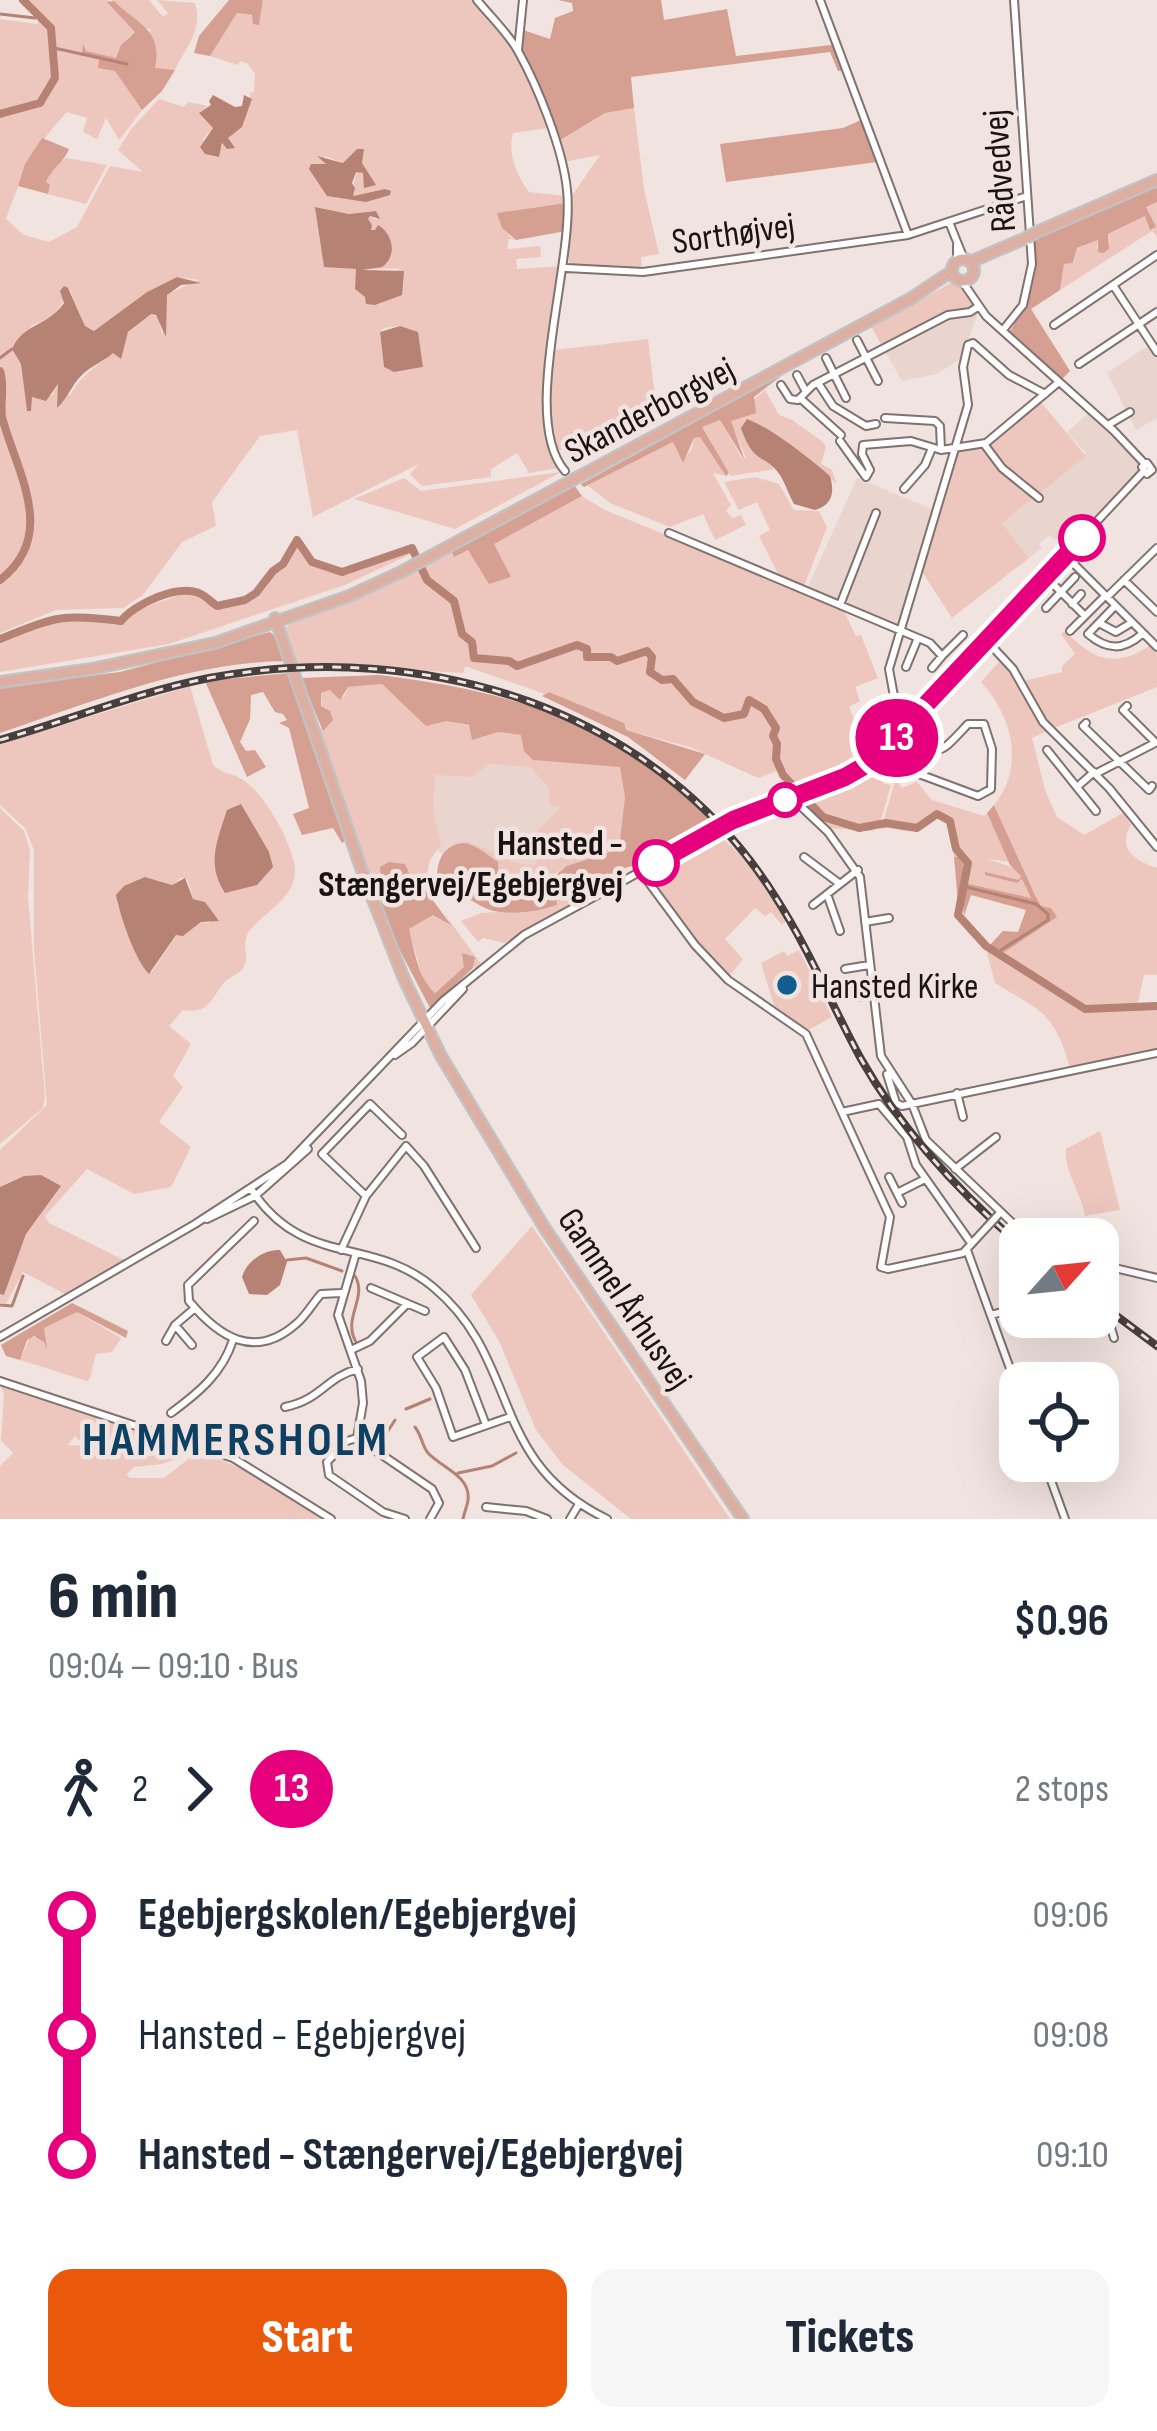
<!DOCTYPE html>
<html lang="en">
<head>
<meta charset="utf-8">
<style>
  :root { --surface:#fff; --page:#f6f6f7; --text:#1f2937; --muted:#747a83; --accent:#ea580c }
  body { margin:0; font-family:"Sofia Sans Condensed",sans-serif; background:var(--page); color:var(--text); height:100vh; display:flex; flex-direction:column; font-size:45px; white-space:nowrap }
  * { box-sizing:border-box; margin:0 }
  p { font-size:39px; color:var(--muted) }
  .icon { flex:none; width:66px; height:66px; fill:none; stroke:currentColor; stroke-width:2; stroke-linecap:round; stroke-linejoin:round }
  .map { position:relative; height:1519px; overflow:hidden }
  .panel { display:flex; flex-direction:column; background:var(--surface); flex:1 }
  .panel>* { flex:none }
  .badge { padding:0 24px; border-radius:39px; font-size:42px; line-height:78px }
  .needle { width:78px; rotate:63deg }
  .buttons { position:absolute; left:999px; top:1218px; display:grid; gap:24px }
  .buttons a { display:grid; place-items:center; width:120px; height:120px; border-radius:24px; background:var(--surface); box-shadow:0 12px 48px #0002; font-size:60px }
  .map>.badge { position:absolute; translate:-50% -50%; box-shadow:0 0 0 6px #fff }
  .legs { display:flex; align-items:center; gap:18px; height:132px; padding:0 48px; font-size:39px }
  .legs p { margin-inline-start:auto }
  .headline { display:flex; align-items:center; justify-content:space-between; height:204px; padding:0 48px }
  h1 { font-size:66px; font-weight:800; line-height:90px }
  .primary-button { display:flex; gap:24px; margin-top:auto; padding:24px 48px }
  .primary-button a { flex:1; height:138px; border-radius:24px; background:var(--accent); color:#fff; font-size:48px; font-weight:800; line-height:138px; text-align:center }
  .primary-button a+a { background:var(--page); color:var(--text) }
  ul { padding:0 48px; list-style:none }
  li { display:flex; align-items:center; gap:42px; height:120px; font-size:45px }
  li i { display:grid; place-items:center; width:18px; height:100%; margin:0 15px; background:currentColor }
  li i::after { content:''; width:30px; height:30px; margin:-15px; border:9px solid; border-radius:50%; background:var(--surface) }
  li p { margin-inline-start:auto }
  li:first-child i { background:linear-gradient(#0000 50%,currentColor 0) }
  li:last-child i { background:linear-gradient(currentColor 50%,#0000 0) }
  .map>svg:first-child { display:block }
  .built { fill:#ead4ce }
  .green { fill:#edc7be; fill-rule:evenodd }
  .forest { fill:#d59f91 }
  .water { fill:#b68274 }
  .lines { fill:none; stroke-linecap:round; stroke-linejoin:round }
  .stream { stroke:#b68274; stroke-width:3 }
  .river { stroke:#b68274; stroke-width:8 }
  .minor-casing { stroke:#7f726f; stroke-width:10 }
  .major-casing { stroke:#c3c2c2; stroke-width:14 }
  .minor { stroke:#fff; stroke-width:6 }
  .major { stroke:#ddaea2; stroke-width:9 }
  .rail-casing { stroke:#463f3d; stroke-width:8 }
  .rail { stroke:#f1e3df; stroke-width:3; stroke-dasharray:9; stroke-linecap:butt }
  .minor-bridge-casing { stroke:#7f726f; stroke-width:10; stroke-linecap:butt }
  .major-bridge-casing { stroke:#c3c2c2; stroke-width:14; stroke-linecap:butt }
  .minor-bridge { stroke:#fff; stroke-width:6 }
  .major-bridge { stroke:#ddaea2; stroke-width:9 }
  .line-1-casing { stroke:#fff; stroke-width:27 }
  .line-1 { stroke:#e6007e; stroke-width:18 }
  .stop-1-dot { fill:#fff; stroke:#e6007e; stroke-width:6 }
  .poi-dot { fill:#115d90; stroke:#f1e3df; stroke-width:4.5 }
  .labels { text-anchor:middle; stroke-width:9; stroke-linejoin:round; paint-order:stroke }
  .street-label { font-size:36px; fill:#191413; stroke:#f1e3df }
  .stop-label { font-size:36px; font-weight:bold; fill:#191413; stroke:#f1e3df; text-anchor:end }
  .poi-label { font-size:36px; fill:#191413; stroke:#f1e3df; text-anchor:start }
  .district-label { font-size:48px; font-weight:bold; letter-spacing:3px; fill:#0e4063; stroke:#f1e3df }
</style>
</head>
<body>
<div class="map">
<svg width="1157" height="1519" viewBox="0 0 1157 1519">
  <rect width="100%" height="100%" fill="#f1e3df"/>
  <path class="built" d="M954 308 978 313 961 359 936 374 902 381 882 346Z
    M1148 346 1157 358V418L1136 430 1107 373Z
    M1090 412 1141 461 1134 478 1076 538 1068 530 1055 540 1049 535 1039 544 1042 548 1029 558 1002 523 1086 453 1067 432Z
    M857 478 934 510 897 632 806 591Z
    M489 759 620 766 545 870 497 862 466 843 443 855 429 843 424 770Z"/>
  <path class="green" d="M21 0H109L135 32 126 39 116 58 82 52 99 58V68L115 71 142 110 119 140 106 118 97 139 83 132 87 118 67 112C35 145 21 176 6 219L24 235 49 242 77 227 110 166 143 172 118 150 132 128 159 99 184 107 188 102 208 106 200 112 213 128 203 139 205 154 217 157C224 133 253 124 250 93L254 92 255 74 247 63 240 61 238 65 210 56 237 13 253 16 259 24 263 0H474L516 52 548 128 513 133C507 153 517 176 529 192L566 196V203L498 213 510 237 516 240 509 239 507 249 540 246 541 257 516 259 517 269 563 266C554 323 523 418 559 468L529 473 517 453 491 469V477L422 486 410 474 419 464 313 517 297 430 260 436 212 502 216 526 182 542 143 595 123 608 56 610 0 633V19L38 24V16ZM325 156 343 163H362L368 173 366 179 363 172H356L352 196 385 189 390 194C362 205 349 198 322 188L311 165 328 164 323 161ZM316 207 349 214 376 211 377 220 369 216 367 220 370 230H376L374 269 361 270 399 268 387 298 379 304 355 289 357 269 324 267ZM177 277 199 280 167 294 162 335 159 318 151 314 128 332 118 354 113 352C96 368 81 374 70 396L58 384 52 395 32 397 27 411 21 364 31 326 56 315 69 288 85 326 94 331 147 292ZM400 326 418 332 423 367 395 372 384 367 380 332 384 328Z
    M111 0H149L163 17 168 13 157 0 195 3C203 30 186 47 175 70L154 69 150 29 140 27Z
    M634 108 644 189 659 254 641 257 642 270 569 265V200L600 155 564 162 557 142 605 113Z
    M66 158 107 165 86 204 48 194 50 185 45 183 51 169Z
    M1157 202V237L1152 231 1060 290 1064 264 1074 263 1076 249 1098 240 1097 249 1110 243 1108 234 1145 216 1155 228 1146 206Z
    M953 282 961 285 974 303 969 309 954 308 882 346 871 326Z
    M648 339 658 421 579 462 562 450H554C545 418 550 382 555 350Z
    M765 390 779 415 792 420 823 442 826 447 821 464 832 470 837 484 801 452 747 420 774 469 731 476 701 427 720 420 743 460 746 458 730 421Z
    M1040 401 1086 456 1002 523 1029 558 952 618 921 570 956 451 993 443Z
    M700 436 726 476 713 473 731 505 726 511 733 518 741 515 746 525 715 540 703 514 670 527 610 503 587 485 673 442 682 461 692 449 694 438Z
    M561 472 455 529 354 499 404 478 421 491Z
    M755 477 779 484 794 510 819 511 827 527 804 586 779 576 759 536 770 530 757 502 739 510 724 482Z
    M582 496 605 510 842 607 856 636 861 635 878 678 855 687 860 701 849 707 870 756 790 790 777 771 758 778 690 747 625 730 623 723 549 692 545 694 465 666 463 673 296 663 286 628 288 625 452 552 454 556 468 550 511 577 493 544Z
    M299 546 315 565 343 575 406 549 413 553 345 585 169 644 0 672V642L64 618H99L114 625 122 623 142 608 186 593 204 598 219 609C235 607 253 605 264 590 272 579 271 575 284 569L285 556Z
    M1065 631C1090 657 1113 670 1149 646L1157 653V687L1054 728 1039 709 1024 681 1062 672V666L1075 654 1061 634Z
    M1001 660 1047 731 1032 738 1045 790 1057 817 1084 835 1123 813 1131 825C1116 849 1136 861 1157 868V975H1144L1137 1007 1157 1004V1051L1070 1068C1054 1012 1042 1012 995 983L987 953 990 945 1002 952 1057 917 1041 906 1035 895 994 805C1025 767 1013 717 981 682Z
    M383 684C402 708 440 720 470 726L472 740 498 732 522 735 533 760 620 766 625 797 620 849C602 856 582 860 565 868 539 880 528 905 499 881L497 862 460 841C486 843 499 864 535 865L538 831 561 807 550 806 549 789 531 767 490 764 471 777 435 775 433 812 441 844 430 860 426 878 422 876 414 883 401 863 380 867 381 891 376 894 317 723 323 731 321 693 330 690 344 697 348 687Z
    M190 686 213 765C223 775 235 773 246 782 267 798 288 837 294 862 301 895 268 909 251 929 240 942 249 952 245 964 241 975 231 975 225 982 210 999 210 1014 183 1010L169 1026 191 1044 173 1076 183 1087 159 1122 191 1147 171 1187 134 1194 87 1169 45 1216 49 1223 124 1260 65 1294 23 1272 6 1304 0 1302V1294L4 1295 26 1234 61 1186 24 1176 0 1187V1150L47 1105 34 950V850L25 828 0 805V744ZM146 877 172 885 181 878 188 880 193 899 205 902 211 912 209 923 201 922 186 934 176 935 152 972 137 956 117 903Z
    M875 767 884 784 891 785 880 823 873 831 828 828 800 801 864 772 867 774Z
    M896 778 902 788 917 782 932 800 984 816 987 813 1009 862 988 859 1017 869 1031 898 965 883 962 857H954L952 830 941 816C930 820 921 831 908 831 896 831 893 826 881 829Z
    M0 808 24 831 30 850 28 897 45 1097 43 1108 0 1144Z
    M719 835 746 860 786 921 782 925 771 912 765 916 755 908 725 939 743 959 729 976 694 939 650 879V874Z
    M595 882 604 886 505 943 483 938 478 942 461 921 481 913 550 908 556 905 555 896 585 889Z
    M443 912 481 964 475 969 474 965 465 967 434 993 424 982 408 929 433 915 449 921Z
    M799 950 832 1017 806 1031 774 1005 761 963 784 951 787 956Z
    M1100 1131 1120 1210 1085 1216C1081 1192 1064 1172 1066 1149Z
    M532 1226 730 1519H631L563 1465 536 1430 499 1341 471 1295Z
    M77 1312 121 1338 112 1352 96 1354 90 1378 87 1381 20 1360 30 1337 40 1338 45 1342 44 1328Z
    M0 1384 97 1416 94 1436 81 1442 75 1436 68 1445 82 1446 95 1441 106 1419 155 1435 176 1451V1459L162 1464 134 1467 126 1475 131 1478H164L195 1454H206L242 1469 323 1519H0V1466L13 1453 1 1440 4 1394Z"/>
  <path class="forest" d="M229 0H263L259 25 253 24 252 15 237 13 210 56 194 53 199 36Z
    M558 0H661L664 20 727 9 736 56 831 45 836 46 845 70 838 71 830 52 631 77 634 108 605 113 557 142 521 53 523 30 550 39 555 18 573 11 572 3Z
    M114 1C138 25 163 29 155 68L175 70 162 91 142 110 115 71 98 68 99 58 82 53 83 44 86 51 116 58 121 45 135 32 107 2Z
    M861 120 877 162 726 182 720 144 843 128Z
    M42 138 69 149C64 163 51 168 46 182L50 185 48 194 18 186 25 164Z
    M1157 186V202L1146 207 1156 227 1150 230 1145 216 1108 234 1109 249 1103 253 1098 252V240L1077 248 1073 263 1064 264 1060 290 1031 309 1070 371 1062 379 1010 331C1030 300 1035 276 1033 240Z
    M566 203V231L516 240 502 228 497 213Z
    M785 373 754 397 756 413 731 421 745 461 720 420 702 427 729 473 726 476 700 437 694 438 683 463 673 442 584 487 581 484Z
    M574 485 582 496 494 544 511 577 489 584 468 550 454 557 452 552Z
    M270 632 276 637 286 661C188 662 92 702 0 733V687L120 672Z
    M289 673 348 839 342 843 333 828 302 835 293 814 309 808 289 728 279 723 287 720 283 714 275 712 263 692 251 695 250 719 240 742 246 751 255 750 266 767 247 777 205 681Z
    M379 675C518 692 618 723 718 826L650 861 625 868 617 880 604 886 595 883 586 889 556 896 557 905C538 912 502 917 483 907 474 902 468 898 457 893L443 899C433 880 434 846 463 843 474 843 489 856 498 862L499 882 523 892 542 886 567 866 619 849 625 797 620 767 533 760 524 751 521 735 498 732 472 740 469 725 446 721 426 726 382 684 348 687 340 700 330 690 321 693V706L330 711 333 720 323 731 301 678Z
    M549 692 624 723 626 730 705 754 685 780 628 737 542 696Z
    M994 805 1035 895 1041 906 1051 908 1057 917 1003 953 990 945 1003 931 1018 932 1026 910 971 895 964 916 963 904 958 903 954 857H962L965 883 1031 898 1022 879 1017 883 985 875V872L1019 880 1021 876 1010 865 987 813Z
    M389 862 405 864 414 883 422 875 426 878 432 899 451 925 433 915 409 929C414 950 418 978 435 993L464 967 462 953 475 957 473 968 430 1008 395 941 376 894 381 891 380 867Z
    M72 1303 128 1331 126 1338 77 1312 44 1328 47 1349 44 1342 34 1336 27 1340 20 1360 6 1356 1 1345Z"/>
  <path class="water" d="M213 95 235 107 242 106 244 95 252 99 242 127 228 138 235 148 227 149 222 143 219 157 205 154 200 147 213 128 199 113 211 105 209 101Z
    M357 149H364L362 163 376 185 364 188 363 173 356 172 352 183 355 188 353 196 385 189 391 191 390 195 366 202 327 196 309 169 311 164H326L317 156 343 163Z
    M315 207 349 214 376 211 380 219 370 216 368 219 372 225 371 230H375L378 225C393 234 398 256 382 267L363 270 404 271 402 295 375 305 366 304 365 297 355 289 356 269 324 267Z
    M177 277 201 283 181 285 167 295 166 337 156 315 151 314 128 332 121 359 113 353C103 362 90 366 81 376 71 386 68 398 57 408L58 384 46 401 32 397 31 411H27L21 364 12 349C22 324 50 325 64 303L60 291 64 286 68 288 85 326 94 331 147 292Z
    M400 326 418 332 423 367 394 372 384 367 380 332Z
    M747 419C770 427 812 460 830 476 835 493 832 505 815 510L794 504C789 495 785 483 780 475 765 453 754 466 741 428Z
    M241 804 269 852 273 867 257 885 225 893C206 864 217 841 227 810Z
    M145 877 172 885 185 878 193 899 205 902 219 921 201 922 183 936 176 935 149 974C135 960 120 916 116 895L124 886Z
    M41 1175 61 1186 26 1234 4 1295 0 1294V1187L24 1176Z
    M280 1250 287 1262 280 1285 267 1295 249 1294 242 1277C246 1262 264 1249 280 1250Z"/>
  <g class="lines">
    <path class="stream" d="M0 14 35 18
      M39 18 43 19
      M54 48 127 64
      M0 358 12 349
      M966 887 1036 904 1048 914V920L1001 950
      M287 1260 306 1258 342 1271
      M355 1276C368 1298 342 1318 356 1342
      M0 1305 12 1306 23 1276
      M406 1409 430 1399
      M415 1427C422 1436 422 1446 428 1453 442 1468 471 1476 468 1500 467 1507 464 1513 463 1519
      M384 1437 395 1420
      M458 1473 492 1466 516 1453"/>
    <path class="river" d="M0 114 40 103 55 78 51 28 23 0
      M0 371C5 386 0 401 2 417 16 471 59 535 0 580
      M0 639C55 617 63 613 121 621 134 604 179 583 201 594 207 597 211 602 217 606L245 600 256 593 273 571 283 564 297 540 312 562 342 572 412 548 427 580 454 601 462 634 472 642 474 658 509 661 517 666 577 645 587 649V657H611L617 661 647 651 652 657 650 672 662 680 673 679 693 702 724 718 744 714 749 700 764 709 776 728 773 736 777 744 776 759 783 775 823 817 859 828 886 823 917 828 937 814 950 821 956 849 968 863 958 915 986 946 1085 1009 1157 1006"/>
    <defs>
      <path id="minor" d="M477 0C490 16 508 33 518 51 538 87 563 149 567 190 575 263 519 418 565 471
        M820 0 908 235
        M518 50 523 0
        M949 222 964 259
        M957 261V245
        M566 268 643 272 908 235 1027 196
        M962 281 986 316 1114 431 1145 464
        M1113 285 1157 352
        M1054 325 1157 255
        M1003 330 1023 305 1032 264 1014 0
        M857 340 878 381
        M826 358 846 398
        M1079 364 1157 312
        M797 375 805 390
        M818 383 833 406 866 426 876 424
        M781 385 790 399 798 400 813 385 948 315 970 312 979 306
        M800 398 841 435
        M885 418 935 421 940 426 941 450
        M1108 425 1130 412
        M840 441 866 477 870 470 862 454 863 445 911 441 941 450 986 443 1059 382
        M984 444 1002 468 1039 498
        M1147 463 1152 470 1147 474 1142 467Z
        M904 489 925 465 932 448
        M669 533 930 643 942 656 932 668
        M1066 556 1157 647
        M1046 577 1085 616 1105 596
        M1124 580 1157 612
        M1107 597 1157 548
        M1072 604 1081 594
        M840 605 876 513
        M1115 606 1088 634C1107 650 1123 651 1142 634
        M1046 608 1075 577
        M1099 623 1116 632 1131 623
        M1070 631 1085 616
        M987 641 1013 669 1043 722 1109 788 1157 847
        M942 656 963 635
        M906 667 918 638
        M1127 706 1123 710 1155 742
        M1086 723 1083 726 1149 790 1152 786
        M907 727C937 761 939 755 968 724H984L992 749 991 789 978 796 919 774 916 759 926 748
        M901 734 889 669 968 405 963 367 968 345 973 343 1009 375 1045 394
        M1047 750 1096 811
        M1095 774 1155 743
        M1077 787 1094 772
        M792 798 828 832 860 877 881 1056 912 1104 926 1140 1029 1239
        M804 857 840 884
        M641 872 695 945 728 980 806 1034 890 1217 881 1267 888 1269 963 1253 987 1227
        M827 894 840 931
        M813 905 858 870
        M865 922 889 918
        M845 969 869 965
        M856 997 874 994
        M395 1055 412 1043 463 989
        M887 1074 896 1103 902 1106 1157 1053
        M957 1093 963 1117
        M842 1112 879 1104 907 1137 916 1165 971 1243
        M955 1169 996 1137
        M889 1177 897 1193
        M251 1189C303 1269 371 1235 433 1287 522 1361 487 1461 607 1519
        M366 1196 322 1154 370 1104 402 1135
        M902 1203 897 1193 925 1179
        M207 1219 255 1196 308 1149
        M254 1221 188 1285 189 1301C218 1336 254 1361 296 1324 306 1316 312 1304 321 1294L341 1293
        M341 1250 366 1196 406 1146 424 1166 476 1248
        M967 1250 1020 1396
        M356 1253 338 1315 361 1381 363 1403 357 1438
        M1098 1264 1157 1278
        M371 1288 425 1311
        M1098 1313 1110 1324 1114 1338
        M991 1315 1020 1307
        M175 1325 192 1345
        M0 1337 195 1224 287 1164 443 1001 524 935 733 821 845 777 873 761 1143 472
        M166 1341 175 1325 195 1308
        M351 1350 370 1341 407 1304
        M0 1381 233 1458 331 1519
        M285 1407C321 1400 326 1377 358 1369
        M171 1413C198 1393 222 1374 233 1340
        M486 1425 465 1370 444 1337 417 1357 436 1388 453 1437 510 1417
        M357 1438 347 1441 327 1462 329 1475 383 1512 405 1519
        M357 1438 432 1489 439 1503 430 1519
        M1044 1461 1065 1519
        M486 1507 526 1511 547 1519
        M570 1519 579 1504"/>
      <path id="major" d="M1037 232 1157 180
        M952 270a11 11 0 1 1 22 0a11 11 0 1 1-22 0Z
        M970 262 1026 238
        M275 618 363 874 404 979 441 1056 544 1227 743 1519
        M0 682 92 669 215 643 349 596 403 571 910 299 952 271"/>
    </defs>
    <use href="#minor" class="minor-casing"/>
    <use href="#major" class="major-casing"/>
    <use href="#minor" class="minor"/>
    <use href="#major" class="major"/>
    <defs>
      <path id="rail" d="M0 740C70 720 138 692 209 678 424 638 657 707 776 898 809 949 832 1006 861 1059 902 1131 958 1191 1020 1245
        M1098 1302 1157 1346"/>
    </defs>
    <use href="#rail" class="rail-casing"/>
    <use href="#rail" class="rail"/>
    <defs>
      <path id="minor-bridge" d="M987 1227 998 1215"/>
      <path id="major-bridge" d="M1026 238 1037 232"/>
    </defs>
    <use href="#minor-bridge" class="minor-bridge-casing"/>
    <use href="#major-bridge" class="major-bridge-casing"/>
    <use href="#minor-bridge" class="minor-bridge"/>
    <use href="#major-bridge" class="major-bridge"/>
  </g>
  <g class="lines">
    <defs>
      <path id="line-1" d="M656 863 733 820 845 777 873 761 1082 538"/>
    </defs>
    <use href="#line-1" class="line-1-casing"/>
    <use href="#line-1" class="line-1"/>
  </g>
  <g class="stop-1-dot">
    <circle cx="1082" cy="538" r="21"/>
    <circle cx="785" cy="800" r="15"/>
    <circle cx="656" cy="863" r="21"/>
  </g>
  <circle class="poi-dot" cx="787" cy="985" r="12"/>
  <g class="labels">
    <g class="street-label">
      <text transform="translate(998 171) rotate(-94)" y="13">Rådvedvej</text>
      <text transform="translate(733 232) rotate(-8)" y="13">Sorthøjvej</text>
      <text transform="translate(649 409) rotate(-28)" y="13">Skanderborgvej</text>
      <text transform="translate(626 1298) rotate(56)" y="13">Gammel Århusvej</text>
    </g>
    <g class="stop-label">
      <text x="623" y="855">Hansted -<tspan x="623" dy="41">Stængervej/Egebjergvej</tspan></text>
    </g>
    <g class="poi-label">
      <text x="811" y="998">Hansted Kirke</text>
    </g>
    <g class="district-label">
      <text x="236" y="1455">HAMMERSHOLM</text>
    </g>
  </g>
</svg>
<div class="buttons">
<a><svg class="needle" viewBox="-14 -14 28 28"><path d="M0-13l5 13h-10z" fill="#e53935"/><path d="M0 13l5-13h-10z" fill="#747a83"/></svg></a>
<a><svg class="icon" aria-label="locate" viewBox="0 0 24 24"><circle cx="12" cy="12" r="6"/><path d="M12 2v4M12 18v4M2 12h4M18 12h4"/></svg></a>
</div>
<b class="badge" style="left:897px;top:738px;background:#e6007e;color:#fff">13</b>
</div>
<section class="panel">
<div class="headline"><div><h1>6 min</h1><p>09:04 – 09:10 · Bus</p></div><b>$0.96</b></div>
<div class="legs"><svg class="icon" aria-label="walk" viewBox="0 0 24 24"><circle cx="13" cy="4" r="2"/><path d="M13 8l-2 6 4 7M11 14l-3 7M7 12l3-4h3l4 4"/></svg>2<svg class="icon" aria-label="forward" viewBox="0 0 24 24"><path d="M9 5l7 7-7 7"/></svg><b class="badge" style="background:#e6007e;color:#fff">13</b><p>2 stops</p></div>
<ul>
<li><i style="color:#e6007e"></i><b>Egebjergskolen/Egebjergvej</b><p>09:06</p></li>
<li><i style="color:#e6007e"></i><span>Hansted - Egebjergvej</span><p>09:08</p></li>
<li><i style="color:#e6007e"></i><b>Hansted - Stængervej/Egebjergvej</b><p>09:10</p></li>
</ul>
<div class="primary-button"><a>Start</a><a>Tickets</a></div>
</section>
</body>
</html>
